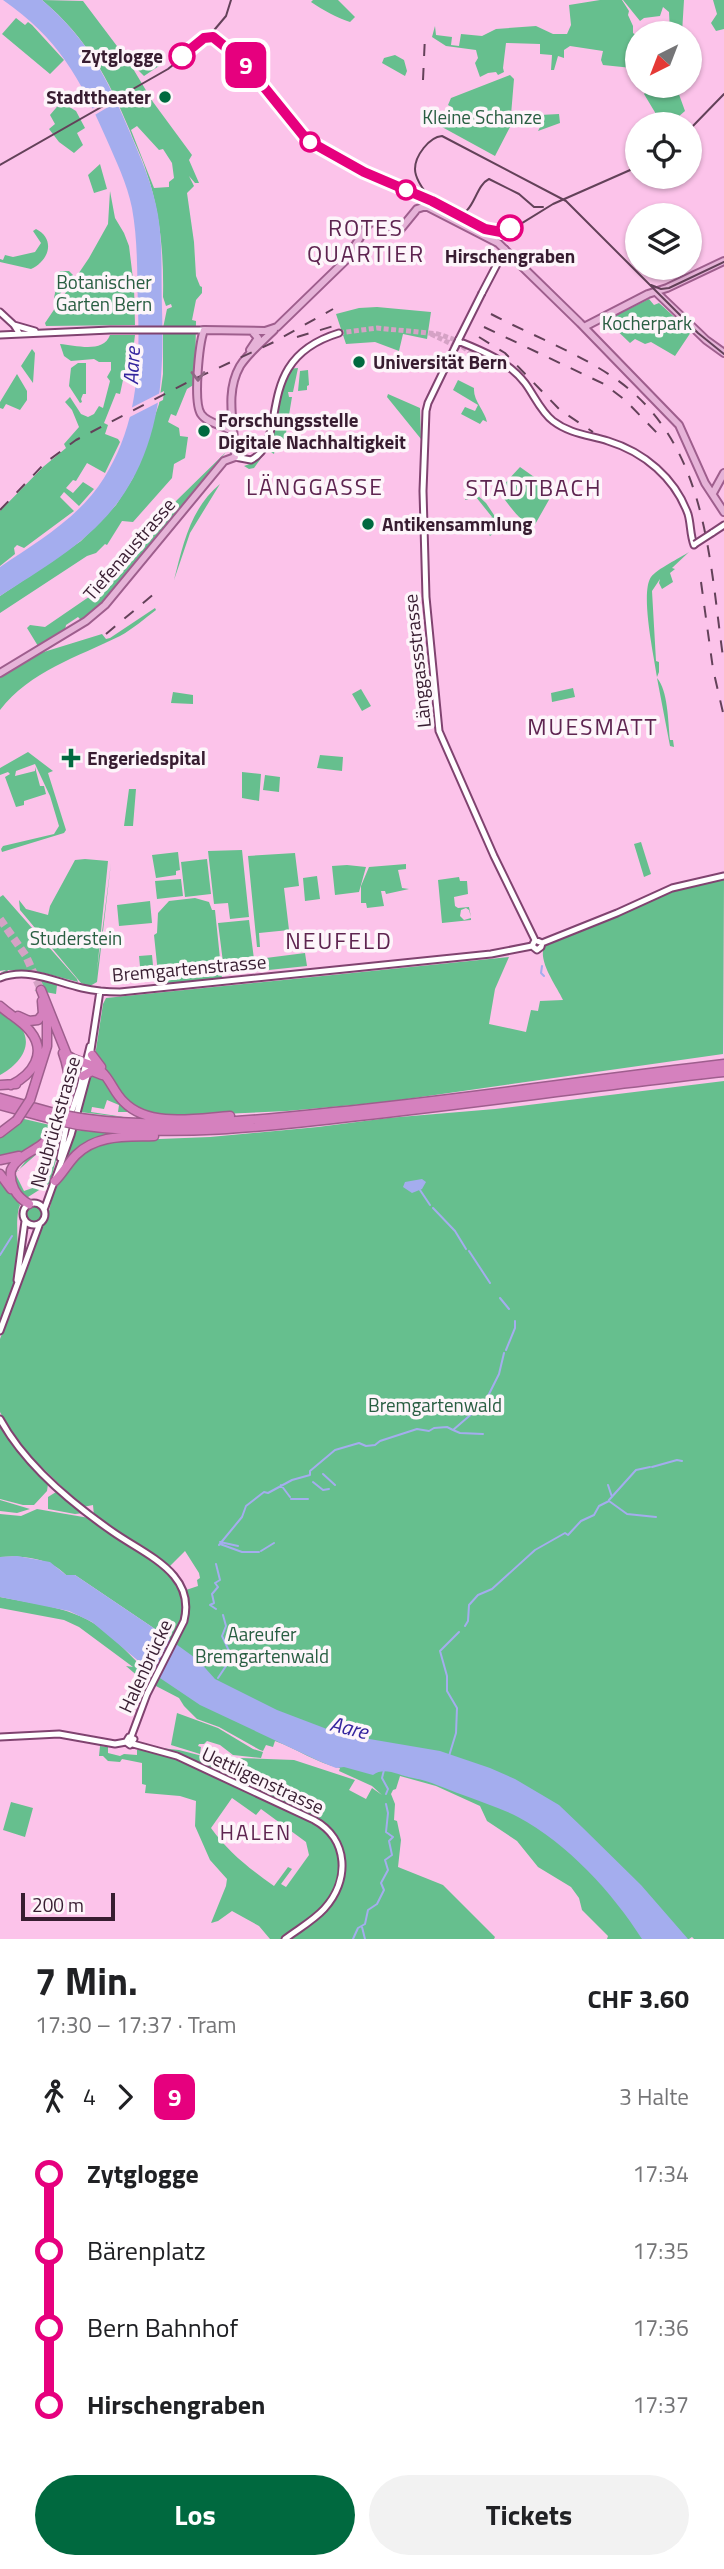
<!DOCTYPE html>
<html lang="de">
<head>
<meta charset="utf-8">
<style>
  :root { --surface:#fff; --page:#f2f2f2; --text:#202124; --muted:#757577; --accent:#00693f }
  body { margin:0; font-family:"Titillium Web",sans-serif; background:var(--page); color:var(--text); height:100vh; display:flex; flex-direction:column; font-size:26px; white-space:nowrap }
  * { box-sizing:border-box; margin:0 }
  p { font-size:23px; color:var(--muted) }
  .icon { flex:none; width:38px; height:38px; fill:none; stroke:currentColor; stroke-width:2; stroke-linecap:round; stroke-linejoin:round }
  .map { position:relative; height:1939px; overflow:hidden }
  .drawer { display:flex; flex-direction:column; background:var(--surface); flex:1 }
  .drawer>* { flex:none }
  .badge { padding:0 14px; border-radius:10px; font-size:24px; line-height:46px }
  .needle { width:46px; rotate:222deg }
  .buttons { position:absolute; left:625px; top:21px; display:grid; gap:14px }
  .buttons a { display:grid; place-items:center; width:77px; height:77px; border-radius:50%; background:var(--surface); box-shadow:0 2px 5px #0004; font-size:35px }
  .scale { position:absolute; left:21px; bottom:18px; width:94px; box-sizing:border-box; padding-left:7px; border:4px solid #381d31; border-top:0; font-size:19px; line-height:24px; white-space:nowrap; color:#381d31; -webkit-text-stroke:5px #fdf5fa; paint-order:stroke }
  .map>.badge { position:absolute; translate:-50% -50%; box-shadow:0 0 0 4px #fff }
  .legs { display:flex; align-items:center; gap:10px; height:77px; padding:0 35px; font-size:23px }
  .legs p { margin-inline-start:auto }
  .head { display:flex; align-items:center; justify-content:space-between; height:119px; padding:0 35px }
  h1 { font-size:38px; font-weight:700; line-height:52px }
  .button { display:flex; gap:14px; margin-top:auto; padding:14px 35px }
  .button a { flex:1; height:80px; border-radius:42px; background:var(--accent); color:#fff; font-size:28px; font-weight:700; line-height:80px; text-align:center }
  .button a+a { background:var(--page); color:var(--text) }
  ul { padding:0 35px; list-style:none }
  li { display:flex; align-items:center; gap:24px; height:77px; font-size:26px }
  li i { display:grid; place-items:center; width:10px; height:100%; margin:0 9px; background:currentColor }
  li i::after { content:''; width:18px; height:18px; margin:-9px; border:5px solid; border-radius:50%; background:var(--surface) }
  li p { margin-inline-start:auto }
  li:first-child i { background:linear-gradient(#0000 50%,currentColor 0) }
  li:last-child i { background:linear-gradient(currentColor 50%,#0000 0) }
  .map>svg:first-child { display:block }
  .green { fill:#66bf8e; fill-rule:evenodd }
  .water { fill:#a4adee }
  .pier { fill:#fcc3ea }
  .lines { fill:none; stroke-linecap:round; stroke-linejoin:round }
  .stream { stroke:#a4adee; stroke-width:2 }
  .secondary-tunnel { stroke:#d5a2c5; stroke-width:5; stroke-dasharray:5 2.5; stroke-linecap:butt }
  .highway-tunnel { stroke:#d5a2c5; stroke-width:8; stroke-dasharray:8 4; stroke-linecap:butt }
  .secondary-casing { stroke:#804370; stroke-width:9 }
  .primary-casing { stroke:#9e5e8d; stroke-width:10 }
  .highway-casing { stroke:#9e5e8d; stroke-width:11 }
  .secondary { stroke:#fff; stroke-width:5 }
  .primary { stroke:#e6b3d8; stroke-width:6 }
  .highway { stroke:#d581be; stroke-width:8 }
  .tram { stroke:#634159; stroke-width:2 }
  .rail { stroke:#634159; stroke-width:2; stroke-dasharray:12 12; stroke-linecap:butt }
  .secondary-bridge-casing { stroke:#804370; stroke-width:9; stroke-linecap:butt }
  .highway-bridge-casing { stroke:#9e5e8d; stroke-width:11; stroke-linecap:butt }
  .secondary-bridge { stroke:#fff; stroke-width:5 }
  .highway-bridge { stroke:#d581be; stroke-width:8 }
  .oneway { stroke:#8f6884 }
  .line-1-casing { stroke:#fff; stroke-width:16 }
  .line-1 { stroke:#e6007e; stroke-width:10 }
  .stop-1-dot { fill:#fff; stroke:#e6007e; stroke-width:3.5 }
  .poi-dot { fill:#00693f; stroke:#fdf5fa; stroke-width:2.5 }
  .labels { text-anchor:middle; stroke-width:7; stroke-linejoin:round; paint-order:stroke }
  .stop-label { font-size:19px; font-weight:bold; fill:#381d31; stroke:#fdf5fa; text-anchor:end }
  .poi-label { font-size:19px; font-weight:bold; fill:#381d31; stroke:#fdf5fa; text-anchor:start }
  .park-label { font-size:19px; fill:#295e42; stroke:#fdf5fa }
  .street-label { font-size:19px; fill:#381d31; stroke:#fdf5fa }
  .water-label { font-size:21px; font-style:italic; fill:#33249e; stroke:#fdf5fa }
  .neighbourhood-label { font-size:21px; letter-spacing:2px; fill:#5e2450; stroke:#fdf5fa }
  .quarter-label { font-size:23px; letter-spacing:2px; fill:#5e2450; stroke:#fdf5fa }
</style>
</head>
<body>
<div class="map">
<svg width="724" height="1939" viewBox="0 0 724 1939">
  <rect width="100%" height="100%" fill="#fcc3ea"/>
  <path class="green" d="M42 0 83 1 129 62 153 102 192 155 189 160 199 183H195L189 176 194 186 187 193 194 242 196 276 200 286 202 287V293L196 300 192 320 196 321 195 384 187 389 176 416 171 414 168 422 179 428 180 436 188 437 185 458 174 464 172 478 133 522 122 521 107 545 105 544 96 553 87 556 0 613V596L81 541 116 505 133 478 159 404 163 374V328L167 309 172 307 171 304 166 306 163 297C164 255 160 210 146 171 142 157 135 145 130 131 108 78 87 38 42 0ZM137 126 159 150 163 149 172 163 174 178 169 182V187L154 188 131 130Z
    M313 0H338L355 17 350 22C337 18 323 10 311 2Z
    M600 0H622L629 11 628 15 633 26V33L637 36V62L631 63 632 68 603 65 601 60 603 51 570 46 564 50V58L558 56 554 70H551L552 55 540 54V44L506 43 503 68 504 72 498 75 496 72 488 73 480 77 475 63 478 58 476 50 446 46 432 37 435 26 436 35 452 37 451 45 459 46 461 34 482 36 496 29 536 26 553 34H567L571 25 569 5Z
    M623 0H684L682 33H657L660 30 670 32 669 12 663 7 660 16 644 18 640 21Z
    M713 0H724V29L716 31 711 23 717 14Z
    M16 18 25 25 28 22 32 25 64 60 50 74 2 34Z
    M395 55 404 60 407 71 405 76 382 63 384 58Z
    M139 62H157L162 64 144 76 136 68Z
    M510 75 514 79 510 127 495 156 442 127 453 108 448 105 451 98Z
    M652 86H676L685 111 670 124H662L644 94Z
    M61 102 76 111 85 128 77 133 83 145 74 153 59 142 49 129 55 124 50 115Z
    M559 114 560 123 538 131 542 123 540 115Z
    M100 164 107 189 94 193 88 175Z
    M110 191 115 218 124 233 129 246 134 287 135 325 46 326 45 323 89 258 108 224Z
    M36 229C56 239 49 261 31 269L0 262V259L3 260 5 255 13 257 35 252 41 243 33 231Z
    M60 271H69L73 275 56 300 54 298 56 288H59L62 275H58Z
    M649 299 654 305 659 303 691 332 675 356 651 342 645 344 635 339 630 343 606 320Z
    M377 307 431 312 427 339 403 334 399 351 375 342 346 344 336 314 359 308Z
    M110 335H135L131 367 126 366 120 394 116 393 104 423 108 425 105 434 118 439 120 442 105 473 87 463 76 481 73 480 66 488 73 493 83 482 94 489 79 506 64 492 60 497 74 511 24 548 17 545 14 548 15 554 0 566V511L43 467 66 448 64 444 79 427 72 410 65 402 70 397 81 414 88 417 94 414 99 406 103 408 110 381 107 377 111 370V362H99L94 359 71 361 64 356 60 344C75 345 103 354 110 335Z
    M32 349 35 353 33 383 21 366Z
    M78 363H86V394H83L81 399 82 402 80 403 69 386 71 368Z
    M298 368 293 392H288L289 397H292L285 439 277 438 274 454 267 450 254 468 249 469 244 466 255 462 266 449 287 369Z
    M308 370 309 385 307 386V390L298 391 300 371Z
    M17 374 27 391V400L20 410 6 404 3 409 0 408V402Z
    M458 380 474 388C473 401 485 411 487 422L483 420 480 424 461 414 465 407 475 411 478 405 453 390Z
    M388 394 420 408 421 439 387 397Z
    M226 452 119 585 96 609 81 620 78 617 66 625 65 630 38 646 27 628 30 625 45 627 99 590 111 573 113 575 119 571 116 567 124 552Z
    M520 467 554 491 533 528C518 519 509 505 498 491Z
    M220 484 190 533 174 580C183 545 190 509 220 484Z
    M475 493 486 503 502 527 490 536 486 530 490 527 487 521 492 517 476 497 464 500Z
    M689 552 672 568 675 569 670 573 673 582 662 589 659 583 660 579 652 591 656 661 659 662V672L657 677C654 656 640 593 651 577 657 569 680 558 689 552Z
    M155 608 156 610C145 618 133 629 120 636 78 657 30 671 0 710V676L34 655 102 634 106 639 110 638Z
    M657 678C668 691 668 720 670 740H673L674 747 670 746Z
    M573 688 575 697 552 702 551 693Z
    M361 689 371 706 362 711 352 694Z
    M173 692 193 695V704L171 703Z
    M28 752 53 771 48 773 66 830 64 833 2 852 1 849 3 846 54 834 59 826 50 796 35 764 16 771 15 776 35 771V767L40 786H44L46 794 24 801V805L16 807 5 777 10 774 8 772 0 775V768Z
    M320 755 343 757 342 771 317 768Z
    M242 772 261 774 259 801 242 798Z
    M265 775 280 777 279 792 263 790Z
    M129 789H136L133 826H124Z
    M641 842 651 874 644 877 634 844Z
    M242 850 249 917 230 919 228 903 214 904 208 851Z
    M178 852 180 870 176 871V875L156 878 152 855Z
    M295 853 299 886 284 888 289 930 259 933 260 947H257L248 856Z
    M85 859 108 861 97 971 111 863 97 982 90 986 81 983 20 910 19 900 26 909 48 915 50 906 75 860Z
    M207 859 211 894 185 897 181 862Z
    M406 864V869L398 870 402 888 409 889 386 894 385 891H381L384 906 367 908 366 903H361V886L369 867Z
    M347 865 366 867 359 892 335 895 332 866Z
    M317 876 320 899 305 901 303 878Z
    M459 877 460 881H467L468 894 454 897 455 906 458 908 469 907 471 917 469 910 466 908 461 910 460 916 464 920 471 918V920L442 923 438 880Z
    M724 878 723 1054 386 1102 287 1111 177 1116 142 1112 120 1095 95 1056 103 1004 106 998 509 957 495 989 489 1024 526 1032 531 1010 538 1011 540 1001 563 1000C556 985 538 962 544 946L670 890Z
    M181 879 183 896 157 899 155 881Z
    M3 895 77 979 78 982 40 972 8 970 7 972 0 973 6 970 0 971V897Z
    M195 898 209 902 212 910H215L222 978 162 984 157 964 154 935 157 933 158 913 169 901Z
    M150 901 152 923 119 926 117 905Z
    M249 920 255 967 224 970 218 923Z
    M305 953 307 966 259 971 258 959Z
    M152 955 154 976 141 977 139 956Z
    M20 976 36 978 57 985 56 994 45 992 43 988 34 991 39 988V981Z
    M0 1010C6 1014 13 1019 18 1024 37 1044 18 1066 0 1075Z
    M92 1073 104 1078 128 1112H118L119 1105 107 1100 104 1109 92 1107 91 1112 137 1119 80 1112Z
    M724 1081V1939H694L692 1937 689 1939H607L608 1936 582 1910 579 1898 571 1887 538 1867 517 1841 487 1821 480 1806 436 1786 400 1776 396 1789 393 1790 391 1794 395 1804 394 1820 397 1821 401 1840 398 1867 443 1885 495 1937 494 1939H270L259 1926 232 1911 218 1921 211 1923 226 1886 227 1879 210 1860 195 1826 196 1801 180 1796 145 1793 146 1785 142 1784V1763L122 1759 120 1762 108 1761 103 1756H99L100 1746 108 1747V1753L120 1756 124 1754 137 1755V1750H143V1746L179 1750 226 1762 239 1758 294 1760 355 1780 349 1790 366 1799 372 1788 382 1795 372 1786 339 1771 340 1768C316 1763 298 1749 275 1741L273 1747 266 1745 263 1751 260 1750 219 1727 197 1719 184 1706 179 1698 154 1685 174 1644 158 1631 75 1575H66C50 1558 22 1555 0 1557V1514L21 1516 37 1509 89 1518 160 1567 174 1581 183 1597 184 1613 176 1631 180 1635 189 1613 186 1590 198 1586 197 1580 200 1578 199 1573 185 1551 170 1566 94 1516 93 1505 83 1507 26 1452 10 1432 0 1412V1339L41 1227 47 1219 54 1191 64 1173 85 1149 109 1141 210 1137 318 1127 388 1118 495 1109ZM232 1798 256 1815 261 1809 306 1842 309 1855 286 1887 281 1884 292 1869 288 1867 274 1886C250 1869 228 1852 211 1828Z
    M20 1118 54 1126C39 1146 23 1153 0 1158V1135Z
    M74 1130 122 1134 101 1139 60 1174Z
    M59 1140 61 1141 50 1183 25 1199 16 1187 14 1171H18L27 1159 38 1153 15 1173 24 1191 44 1184Z
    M0 1177 20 1205C14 1218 20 1252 17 1270 14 1288 6 1305 0 1322Z
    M26 1214a8 8 0 1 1 16 0a8 8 0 1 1-16 0Z
    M0 1425 16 1448 48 1484 47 1491 34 1505H23L0 1499Z
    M56 1492 60 1493 84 1513 75 1514 48 1509V1497Z
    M0 1500 30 1509 17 1513 0 1511Z
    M0 1597C36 1604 75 1607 105 1631 120 1643 134 1660 149 1673V1676L152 1677 143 1693 139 1691 140 1678 126 1666 133 1667 79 1627 64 1620 0 1608Z
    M177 1713 218 1728 253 1749 263 1752 261 1758 233 1755 220 1745 207 1741 204 1744H199L198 1746 201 1747 200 1754 171 1745Z
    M11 1802 33 1808 25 1837 3 1830Z"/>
  <path class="water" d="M3 0H42C89 40 108 80 131 135 142 161 153 186 158 215 163 246 161 278 162 309 164 374 161 436 125 492 95 539 45 567 0 596V567C38 541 79 518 104 478 137 426 140 368 138 309 137 275 138 241 132 208 127 183 116 161 106 138 80 78 58 38 3 0Z
    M422 1179 426 1182 422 1189 412 1193 403 1187 405 1182Z
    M17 1556 50 1562 66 1575H75L158 1631 198 1660 215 1679 277 1710 340 1734 440 1751 490 1768 515 1779 559 1805 582 1827 641 1885 688 1939H642C612 1892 568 1844 518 1817 501 1808 481 1802 463 1795 446 1789 430 1781 413 1778 399 1776 385 1766 373 1775L344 1767 336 1768 319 1761 200 1705 154 1674 92 1622 69 1611 0 1597V1557Z"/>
  <path class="pier" d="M118 94 120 100 93 116 90 110Z
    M164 391 163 400 126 419 129 409Z"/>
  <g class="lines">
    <path class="stream" d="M542 966 541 973 544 976
      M420 1190 430 1205
      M433 1208 455 1231 466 1249
      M469 1251 490 1283
      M0 1255 12 1236
      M500 1298 509 1309
      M506 1350 515 1328V1321
      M486 1400 499 1374 504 1353
      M453 1430 460 1433 483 1434
      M652 1467 677 1460 682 1461
      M323 1474 335 1485
      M313 1482 323 1490 329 1489
      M281 1485 290 1497
      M608 1485 612 1497
      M291 1499H308
      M609 1500 636 1470 650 1467
      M220 1542 238 1546
      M220 1544 242 1552H259
      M219 1545 242 1517 246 1506 264 1492 268 1493 292 1480 310 1475V1471L335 1450 359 1443 366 1446 375 1445 380 1441 417 1429 429 1431 434 1428 447 1427 453 1430 482 1405
      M261 1551 274 1543
      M216 1609 210 1605 214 1603 212 1594 218 1587 215 1583 220 1580 216 1564
      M465 1626 468 1621 469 1605 478 1595 492 1589 535 1550 565 1533 568 1535 581 1521 594 1515 599 1506 609 1501 627 1514 656 1517
      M218 1678 226 1666 230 1653 222 1636 226 1626 223 1615
      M449 1756 456 1733 457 1708 447 1691V1676L440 1651 459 1632
      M384 1770 382 1778 388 1789 386 1794
      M362 1927 365 1939
      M353 1939 358 1928 365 1924 368 1910 377 1904 384 1890 381 1883 388 1870 385 1860 392 1855 389 1841 393 1837 386 1832 388 1813 386 1804"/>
    <path class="secondary-tunnel" d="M339 333 377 328 438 334 453 339 482 362 487 363 491 360
      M431 334 460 348"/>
    <path class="highway-tunnel" d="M0 919 26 956 41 990"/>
    <defs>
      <path id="secondary" d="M482 293 505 249
        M0 312 14 325 19 333
        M14 325 35 331
        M0 335 110 330H204
        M459 339 428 403 426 411 423 491 426 597 439 731 494 856 535 940
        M458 341C483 351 508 361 525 383 534 395 541 412 553 421 570 434 589 435 608 441 644 452 675 478 688 514 691 524 690 535 694 545L695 544
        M235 457 251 460C292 439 250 360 339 333
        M712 533 724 525
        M542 943 617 913 672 888 724 876
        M0 978C28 967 55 982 82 988 95 991 107 992 120 992L491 954 532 946 537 950 541 947 542 943 535 940 532 946
        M60 1158 66 1128 80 1087 90 1046
        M23 1214a11 11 0 1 1 22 0a11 11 0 1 1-22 0Z
        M44 1210 71 1135 87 1076 100 991
        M17 1280 25 1221
        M0 1331 40 1223
        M0 1419C25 1465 71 1503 113 1532 133 1546 159 1558 174 1576 185 1589 188 1605 184 1621L147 1694 131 1737
        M0 1737 59 1734 115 1744 126 1742 130 1745 134 1739 129 1737 126 1742
        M133 1744 177 1756 314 1820C349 1839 350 1881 324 1909 313 1921 298 1929 285 1939"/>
      <path id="primary" d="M656 292 706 340 724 353
        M584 327 648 294 667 288 724 261
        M250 350 258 338 252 331
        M234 437 230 430C222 425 207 423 201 414 193 402 199 344 204 330L265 331 277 327 346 260 369 223 376 222 399 231 417 209 426 206 498 243 580 323 679 425 705 483 724 512
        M713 493 724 473
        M0 673 86 621 105 605 224 461 235 457C235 426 224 394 240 366 248 353 263 341 274 330"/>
      <path id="highway" d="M41 990 67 1055C77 1063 91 1062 101 1071 111 1080 114 1093 124 1102 149 1128 198 1118 230 1116
        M0 1006C10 1015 22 1021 30 1031 48 1053 32 1075 11 1085
        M18 1016 29 1021 38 1020 43 1014 42 1001
        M92 1055 101 1067
        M83 1076 92 1071 102 1075
        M0 1085 16 1084
        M0 1098 58 1114
        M30 1100 47 1046V1015
        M0 1105 55 1120
        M80 1118C165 1130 250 1121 334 1112 464 1099 594 1079 724 1064
        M78 1125C171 1138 266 1127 359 1116 481 1103 602 1085 724 1072
        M0 1133 17 1120
        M0 1160 19 1156
        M0 1174 11 1189
        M55 1181C63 1173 68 1163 76 1155 97 1134 126 1137 154 1136
        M29 1204C16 1197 9 1184 11 1170 17 1157 30 1153 41 1145 70 1123 75 1086 63 1053"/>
    </defs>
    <use href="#secondary" class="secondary-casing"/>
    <use href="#primary" class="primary-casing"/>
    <use href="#highway" class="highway-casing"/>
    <use href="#secondary" class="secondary"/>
    <use href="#primary" class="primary"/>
    <use href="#highway" class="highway"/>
    <path class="tram" d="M202 42 208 39 214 40 256 78 293 131 304 141 347 166 433 204 489 232 506 233 553 204 637 167
      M690 129 724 94
      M0 165 168 69 210 35 226 16 231 0
      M431 199C425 192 415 179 415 169 415 156 429 137 442 136L566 201 698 333 724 354
      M454 213C474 219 474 186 489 179L519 194 534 207H543
      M651 285 661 289 669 288 724 262"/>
    <path class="rail" d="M423 80 425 36
      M491 314C531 335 576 352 613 377 709 442 709 562 724 664
      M484 327 604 384 625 400 660 436
      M297 337 337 325
      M479 337 505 353 560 410 593 432
      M0 510 45 463 76 440 190 381 274 342 333 309
      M701 582 713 669 724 717
      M106 634 161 588"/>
    <defs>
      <path id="secondary-bridge" d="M459 339 482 293
        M695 544 712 533"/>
      <path id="highway-bridge" d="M58 1114 80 1118
        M17 1120 30 1100
        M55 1120 78 1125"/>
    </defs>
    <use href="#secondary-bridge" class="secondary-bridge-casing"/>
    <use href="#highway-bridge" class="highway-bridge-casing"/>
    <use href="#secondary-bridge" class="secondary-bridge"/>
    <use href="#highway-bridge" class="highway-bridge"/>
  </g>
  <defs><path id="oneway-chevron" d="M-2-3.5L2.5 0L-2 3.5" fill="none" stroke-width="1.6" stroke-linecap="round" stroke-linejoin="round" transform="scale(1.75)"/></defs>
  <use class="oneway" href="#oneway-chevron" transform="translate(198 376) rotate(90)"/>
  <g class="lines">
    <defs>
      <path id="line-1" d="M182 56 204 38 213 37 243 61 307 140 364 172 432 201 485 229 501 232 510 228"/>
    </defs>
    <use href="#line-1" class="line-1-casing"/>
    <use href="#line-1" class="line-1"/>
  </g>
  <g class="stop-1-dot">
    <circle cx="182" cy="56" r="12"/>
    <circle cx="310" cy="142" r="9"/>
    <circle cx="406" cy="190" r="9"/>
    <circle cx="510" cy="228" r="12"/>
  </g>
  <g class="poi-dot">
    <circle cx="165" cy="97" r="7"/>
    <circle cx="359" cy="362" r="7"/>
    <circle cx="204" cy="431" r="7"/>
    <circle cx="368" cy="524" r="7"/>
    <path d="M67.5 747.5h7v7h7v7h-7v7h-7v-7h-7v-7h7z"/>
  </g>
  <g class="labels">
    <g class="stop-label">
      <text x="163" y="63">Zytglogge</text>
      <text x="510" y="263" text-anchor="middle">Hirschengraben</text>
    </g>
    <g class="poi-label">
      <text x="151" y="104" text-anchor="end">Stadttheater</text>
      <text x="373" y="369">Universität Bern</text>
      <text x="218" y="427">Forschungsstelle<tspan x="218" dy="22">Digitale Nachhaltigkeit</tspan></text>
      <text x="382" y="531">Antikensammlung</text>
      <text x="87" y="765">Engeriedspital</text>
    </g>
    <g class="park-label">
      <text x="482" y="124">Kleine Schanze</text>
      <text x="104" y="289">Botanischer<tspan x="104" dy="22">Garten Bern</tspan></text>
      <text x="647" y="330">Kocherpark</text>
      <text x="76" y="945">Studerstein</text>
      <text x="435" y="1412">Bremgartenwald</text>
      <text x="262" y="1641">Aareufer<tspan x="262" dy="22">Bremgartenwald</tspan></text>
    </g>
    <g class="street-label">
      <text transform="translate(129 549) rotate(-49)" y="7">Tiefenaustrasse</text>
      <text transform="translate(417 661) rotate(-96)" y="7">Länggassstrasse</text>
      <text transform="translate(189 968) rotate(-5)" y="7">Bremgartenstrasse</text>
      <text transform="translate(55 1122) rotate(-74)" y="7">Neubrückstrasse</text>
      <text transform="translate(145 1666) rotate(-65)" y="7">Halenbrücke</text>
      <text transform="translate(263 1780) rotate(25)" y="7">Uettligenstrasse</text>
    </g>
    <g class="water-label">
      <text transform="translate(132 366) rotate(-87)" y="7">Aare</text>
      <text transform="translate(349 1728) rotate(14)" y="7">Aare</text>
    </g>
    <g class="neighbourhood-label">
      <text x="256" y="1840">HALEN</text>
    </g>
    <g class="quarter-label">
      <text x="366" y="236">ROTES<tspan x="366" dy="26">QUARTIER</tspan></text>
      <text x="315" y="495">LÄNGGASSE</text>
      <text x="534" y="496">STADTBACH</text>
      <text x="593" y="735">MUESMATT</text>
      <text x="339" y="949">NEUFELD</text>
    </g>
  </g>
</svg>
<div class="buttons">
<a><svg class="needle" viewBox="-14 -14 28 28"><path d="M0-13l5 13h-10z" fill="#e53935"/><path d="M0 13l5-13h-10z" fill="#757577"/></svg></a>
<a><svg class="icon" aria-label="locate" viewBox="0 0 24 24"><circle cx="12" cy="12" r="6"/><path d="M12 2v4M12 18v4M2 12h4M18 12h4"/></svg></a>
<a><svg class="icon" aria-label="layers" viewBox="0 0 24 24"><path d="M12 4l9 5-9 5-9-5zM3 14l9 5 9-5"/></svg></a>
</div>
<div class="scale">200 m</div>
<b class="badge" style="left:246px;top:65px;background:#e6007e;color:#fff">9</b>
</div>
<section class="drawer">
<div class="head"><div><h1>7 Min.</h1><p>17:30 – 17:37 · Tram</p></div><b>CHF 3.60</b></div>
<div class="legs"><svg class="icon" aria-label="walk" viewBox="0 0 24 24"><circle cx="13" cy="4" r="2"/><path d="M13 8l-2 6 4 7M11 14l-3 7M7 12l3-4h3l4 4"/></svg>4<svg class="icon" aria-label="forward" viewBox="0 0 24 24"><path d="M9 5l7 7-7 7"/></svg><b class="badge" style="background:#e6007e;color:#fff">9</b><p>3 Halte</p></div>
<ul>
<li><i style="color:#e6007e"></i><b>Zytglogge</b><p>17:34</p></li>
<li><i style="color:#e6007e"></i><span>Bärenplatz</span><p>17:35</p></li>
<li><i style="color:#e6007e"></i><span>Bern Bahnhof</span><p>17:36</p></li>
<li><i style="color:#e6007e"></i><b>Hirschengraben</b><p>17:37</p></li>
</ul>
<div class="button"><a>Los</a><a>Tickets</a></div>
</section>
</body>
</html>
